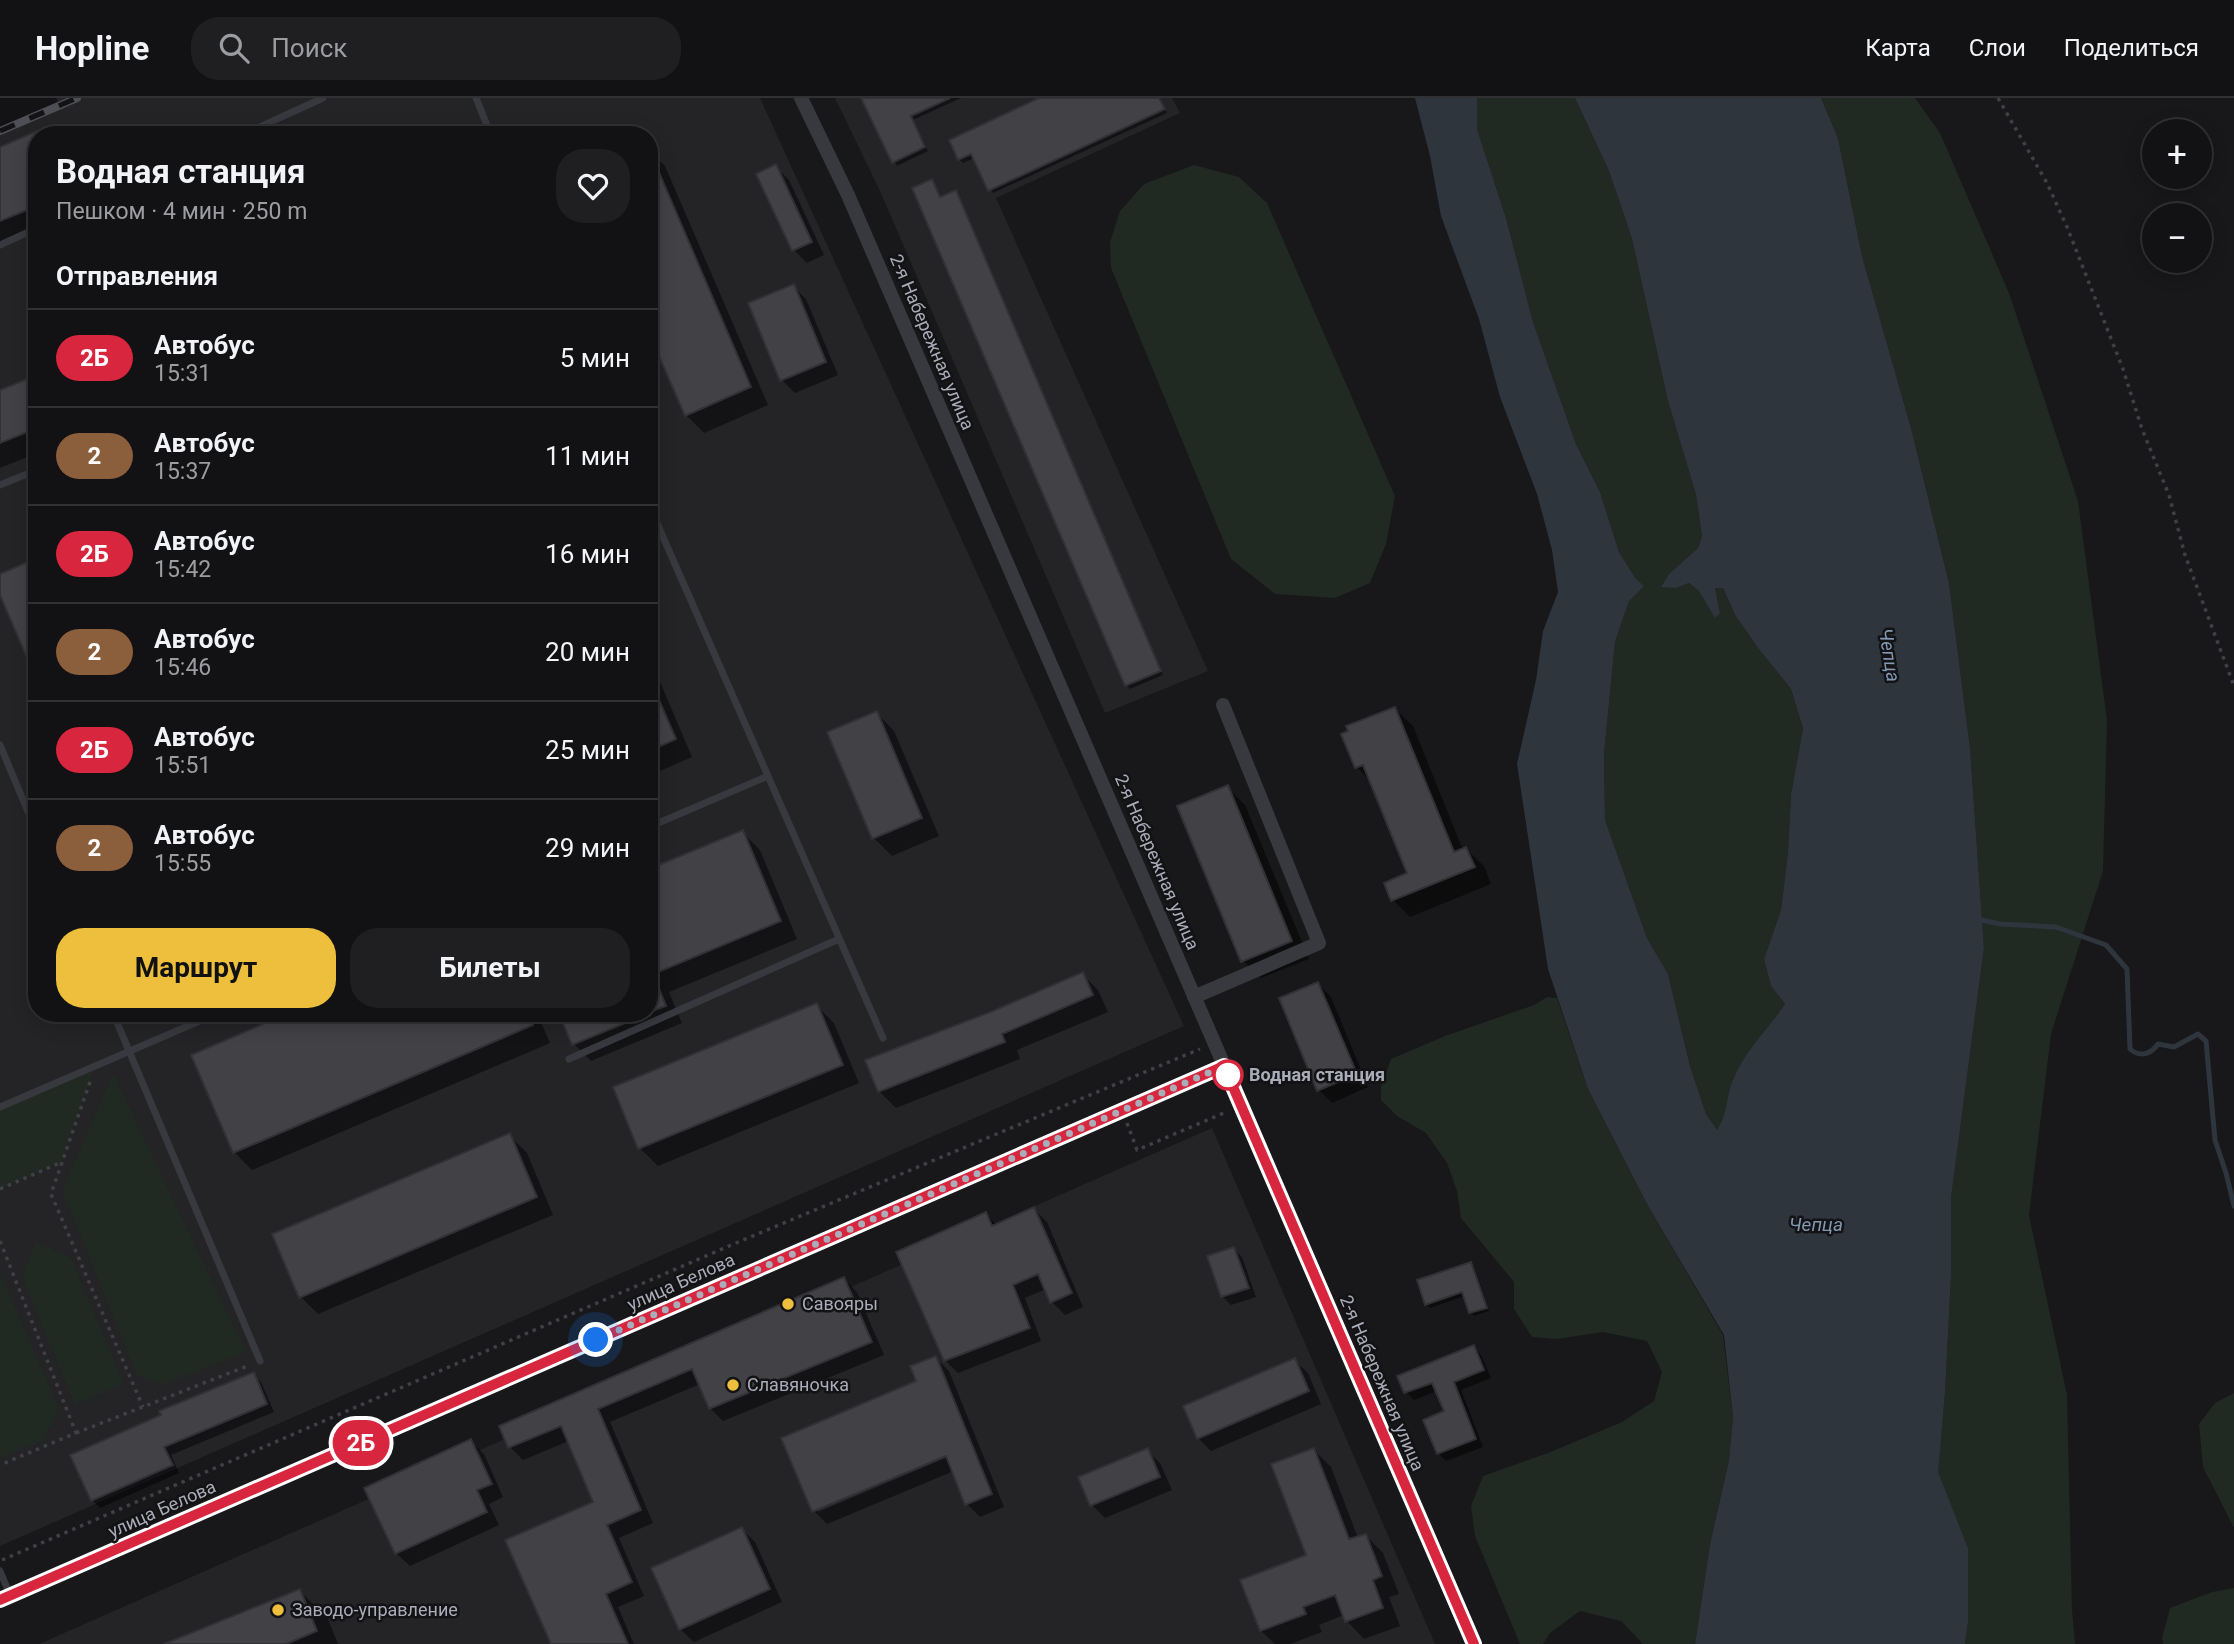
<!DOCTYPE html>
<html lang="ru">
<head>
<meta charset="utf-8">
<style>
  :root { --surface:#121113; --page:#1f1f21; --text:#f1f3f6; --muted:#9c9da0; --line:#313133; --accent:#edbf3c }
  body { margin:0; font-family:Roboto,sans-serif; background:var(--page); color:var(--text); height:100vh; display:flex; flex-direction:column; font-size:26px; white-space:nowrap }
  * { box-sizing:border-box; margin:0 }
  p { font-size:23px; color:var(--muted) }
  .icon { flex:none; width:38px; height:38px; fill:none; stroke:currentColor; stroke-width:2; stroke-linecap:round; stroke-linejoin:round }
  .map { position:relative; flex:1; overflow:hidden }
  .side { position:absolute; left:28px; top:28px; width:630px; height:896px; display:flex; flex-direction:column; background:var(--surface); border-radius:28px; box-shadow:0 4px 18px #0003,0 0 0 2px var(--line) }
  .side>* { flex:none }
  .badge { padding:0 14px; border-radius:23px; font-size:24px; line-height:46px }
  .buttons { position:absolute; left:2142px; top:21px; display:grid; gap:14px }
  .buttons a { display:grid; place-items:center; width:70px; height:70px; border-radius:50%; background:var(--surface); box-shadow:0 4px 18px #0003,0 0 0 2px var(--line); font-size:35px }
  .you { position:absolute; width:35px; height:35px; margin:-18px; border:5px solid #fff; border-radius:50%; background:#1a73e8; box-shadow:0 0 0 10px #1a73e833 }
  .map>.badge { position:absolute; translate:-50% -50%; box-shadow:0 0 0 4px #fff }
  h2 { padding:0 28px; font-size:26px; line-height:63px }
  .round { display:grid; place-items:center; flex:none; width:74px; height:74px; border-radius:28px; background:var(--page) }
  .summary { display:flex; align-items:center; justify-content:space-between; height:119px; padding:0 28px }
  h1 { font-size:33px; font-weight:700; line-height:52px }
  .action { display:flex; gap:14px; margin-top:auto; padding:14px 28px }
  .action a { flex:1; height:80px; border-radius:28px; background:var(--accent); color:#111; font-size:28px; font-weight:700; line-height:80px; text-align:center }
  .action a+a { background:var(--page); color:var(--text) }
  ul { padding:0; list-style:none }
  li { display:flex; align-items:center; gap:21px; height:98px; padding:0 28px; border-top:2px solid var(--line) }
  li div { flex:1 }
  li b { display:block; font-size:26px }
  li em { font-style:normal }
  li .badge { min-width:77px; font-weight:700; text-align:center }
  header { display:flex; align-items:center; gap:42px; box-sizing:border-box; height:98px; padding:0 35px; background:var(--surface); border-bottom:2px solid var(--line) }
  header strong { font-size:33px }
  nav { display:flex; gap:38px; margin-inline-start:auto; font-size:24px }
  .search { width:490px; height:63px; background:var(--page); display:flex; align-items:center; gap:18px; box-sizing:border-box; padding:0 24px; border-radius:28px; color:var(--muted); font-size:26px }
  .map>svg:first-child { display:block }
  .built { fill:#242326; fill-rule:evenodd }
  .green { fill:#212923 }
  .water { fill:#2e353d }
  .shadow { fill:#0007; fill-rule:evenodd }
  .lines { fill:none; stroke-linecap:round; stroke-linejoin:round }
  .stream { stroke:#2e353d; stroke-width:5 }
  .building { fill:#424246; stroke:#323135; stroke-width:2 }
  .path { stroke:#3e4045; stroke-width:3.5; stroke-dasharray:3.5 5; stroke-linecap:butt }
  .lane { stroke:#38393e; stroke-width:7 }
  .street { stroke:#38393e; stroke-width:14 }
  .rail-casing { stroke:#4e4f55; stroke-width:8 }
  .rail { stroke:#131214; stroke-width:5; stroke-dasharray:16; stroke-linecap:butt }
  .line-casing { stroke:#fff; stroke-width:16 }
  .line { stroke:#d7263d; stroke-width:10 }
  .walk { stroke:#aaadb9; stroke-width:7; stroke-dasharray:0 12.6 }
  .stop-dot { fill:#fff; stroke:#d7263d; stroke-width:3.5 }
  .poi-dot { fill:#edbf3c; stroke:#131214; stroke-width:2.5 }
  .labels { text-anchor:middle; stroke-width:5; stroke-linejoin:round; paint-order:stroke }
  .street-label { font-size:18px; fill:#aaadb9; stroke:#131214 }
  .stop-label { font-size:18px; font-weight:bold; fill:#aaadb9; stroke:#131214; text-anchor:start }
  .poi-label { font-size:18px; fill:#aaadb9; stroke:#131214; text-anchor:start }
  .water-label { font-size:19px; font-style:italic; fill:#8298b3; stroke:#131214 }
</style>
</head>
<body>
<header>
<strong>Hopline</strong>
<div class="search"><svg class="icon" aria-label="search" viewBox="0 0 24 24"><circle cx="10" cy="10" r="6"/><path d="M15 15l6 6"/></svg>Поиск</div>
<nav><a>Карта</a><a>Слои</a><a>Поделиться</a></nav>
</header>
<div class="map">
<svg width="2234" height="1546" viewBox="0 0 2234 1546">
  <rect width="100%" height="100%" fill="#181719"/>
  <path class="built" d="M0 0H760L1184 928 0 1448ZM37 37H649V915H37Z
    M835 0H1172L1180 15 996 100 1208 573 1105 615 880 93Z
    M1212 1030 1435 1546H39Z"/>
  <path class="green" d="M1477 0H1575L1609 73 1632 141 1668 303 1696 397 1702 438 1698 450 1670 475 1676 490 1689 485 1699 493 1720 515 1715 490H1723L1735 517 1758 550 1791 591 1803 632 1791 696 1788 754 1781 812 1764 861 1771 888 1785 906 1733 980 1723 1023 1717 1033 1706 1016 1690 968 1668 876 1647 840 1605 722 1604 656 1615 544 1636 481 1619 454 1600 394 1576 346 1533 224 1506 120 1477 31Z
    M1821 0H1915L1940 35 2009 195 2078 403 2107 622 2103 773 2051 936 2029 1117 2067 1297 2072 1512 2075 1546H1965L1968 1524V1450L1937 1374 1945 1295 1951 1178V1100L1984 850 1970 650 1949 485 1911 330 1862 158 1838 40Z
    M1194 67 1239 79 1267 105 1395 398 1386 446 1370 485 1335 500 1275 496 1231 461 1111 170 1110 144 1120 113 1144 86Z
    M1547 899 1557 900 1588 991 1648 1108 1723 1237 1733 1319 1729 1362 1710 1446 1695 1546H1643L1621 1523 1580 1513 1550 1535 1543 1546H1520L1475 1438 1471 1408 1483 1378 1548 1355 1622 1324 1654 1303 1662 1274 1647 1243 1603 1234 1557 1241 1532 1239 1514 1211V1184L1461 1120 1457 1093 1447 1065 1426 1035 1397 1018 1381 1002V989L1391 961 1445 938 1534 907Z
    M93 973 62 1064 0 1091V1012Z
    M113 975 246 1254 163 1287 137 1277 62 1093Z
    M36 1144 71 1160 124 1286 75 1307 22 1179Z
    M0 1175 59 1310 43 1343 0 1360Z
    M2234 1295V1430L2203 1369 2199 1326 2215 1305Z
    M2234 1490V1546H2163L2162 1540 2170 1510 2212 1494Z"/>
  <path class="water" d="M1415 0H1477V31L1506 120 1533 224 1576 346 1600 394 1619 454 1636 481 1644 488 1629 503 1615 544 1604 656 1605 722 1647 840 1668 876 1690 968 1706 1016 1717 1032C1728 1017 1726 996 1734 979 1746 952 1769 930 1785 906L1771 888 1764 861 1781 812 1788 754 1791 696 1803 631 1791 591 1758 550 1735 517 1723 490H1715L1720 515 1715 520 1699 493 1689 485 1676 490 1661 489 1670 475 1698 450 1702 438 1696 397 1668 303 1632 141 1609 73 1575 0H1821L1838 40 1862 158 1911 330 1949 485 1970 650 1984 850 1951 1100V1178L1945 1295 1938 1374 1968 1450V1524L1965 1546H1695L1710 1446 1729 1362 1733 1319 1724 1237 1648 1108 1588 991 1548 871 1517 666 1536 582 1543 533 1558 494 1552 452 1537 396 1500 299 1479 221 1441 118 1430 58Z"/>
  <path class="shadow" d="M0 0H56L60 7 0 35Z
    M863 0H961L913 22 928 53 897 68Z
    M1043 0H1160L1167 15 993 95 974 60 963 65 959 61Z
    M58 26 68 37H37V132L0 148V50Z
    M649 52 665 68 768 307 704 335 686 317Z
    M776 69 789 82 824 157 807 165 794 152Z
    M932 83 941 100 955 94 959 98 1163 577 1130 591 1127 587Z
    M793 188 806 201 838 277 795 295 782 282Z
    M37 279V355L0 370V294Z
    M649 558 692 659 649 678Z
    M1395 611 1413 628 1463 752 1466 751 1484 768 1491 786 1410 819 1393 802 1409 776 1371 684 1357 669 1343 637Z
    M877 615 894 633 939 738 892 758 874 740Z
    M1227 689 1245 707 1309 861 1261 880 1243 863Z
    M742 734 760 752 797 841 669 894 682 925 591 963 574 946 569 915H649V773Z
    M1082 876 1098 892 1108 914 1017 952 1020 961 896 1010 879 993 867 963Z
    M1318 886 1331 899 1368 989 1332 1005 1319 992Z
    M816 907 834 925 859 985 658 1068 640 1050 615 990Z
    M294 915H537L550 945 252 1072 234 1054Z
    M509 1037 527 1055 553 1117 318 1216 301 1199Z
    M1034 1111 1047 1124 1083 1209 1065 1217 1052 1204 1046 1191 1025 1200 1041 1243 958 1275 945 1262 985 1116 997 1127Z
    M1234 1151 1242 1159 1256 1199 1231 1207 1222 1198Z
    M1470 1166 1474 1169 1489 1213 1474 1218 1471 1214 1465 1198 1430 1210 1426 1206Z
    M844 1181 857 1194 884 1257 723 1323 710 1310 700 1286 610 1324 653 1425 619 1440 644 1498 618 1509 634 1546H553L595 1405 569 1343 523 1362 510 1349Z
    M1474 1249 1481 1257 1491 1280 1461 1292 1483 1349 1446 1363 1438 1355 1446 1314 1437 1293 1414 1302 1406 1294 1399 1279Z
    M936 1260 949 1273 1004 1409 980 1419 967 1406 954 1373 827 1426 814 1413ZM953 1353 955 1356 818 1414V1410Z
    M1294 1262 1308 1275 1321 1306 1211 1353 1198 1340Z
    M253 1276 261 1284 274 1314 171 1357 179 1375 100 1410 92 1402 72 1358Z
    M470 1343 484 1356 503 1399 489 1406 499 1427 410 1468 396 1455Z
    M1147 1352 1160 1365 1172 1392 1105 1420 1092 1407Z
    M1314 1352 1331 1369 1358 1440 1366 1438 1383 1455 1399 1496 1389 1499 1400 1528 1364 1541 1347 1523 1344 1517 1319 1527 1322 1534 1290 1546H1275L1261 1533 1308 1458Z
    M742 1431 755 1444 782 1504 694 1544 680 1531Z
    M300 1493 328 1521 338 1546H166Z"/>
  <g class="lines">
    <path class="stream" d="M1977 821 2000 826 2056 829 2106 847 2127 871 2130 951C2140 960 2151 956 2158 946L2174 949 2198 936 2206 943 2215 1042 2226 1075 2234 1108"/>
  </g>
  <path class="building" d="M861 0H950L911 18 925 49 892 65Z
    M1039 0H1159L1165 11 988 93 971 56 958 62 949 42Z
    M37 33V108L0 123V49Z
    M649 51 751 289 685 318 649 235Z
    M776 66 812 144 792 153 756 76Z
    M932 81 940 99 956 92 1161 573 1125 588 912 90Z
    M794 186 826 264 780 283 748 205Z
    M37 277V330L0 345V292Z
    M37 460V583L0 497V476Z
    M649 579 676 641 649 653Z
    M1395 609 1454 754 1466 749 1475 769 1391 803 1384 785 1407 775 1363 667 1355 670 1341 636 1348 633 1346 628Z
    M877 613 922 720 872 741 827 634Z
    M1228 687 1292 843 1241 864 1177 708Z
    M743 732 781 823 653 876 666 908 649 914V771Z
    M1083 874 1093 897 1002 936 1005 944 878 994 865 962 993 913Z
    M1318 884 1357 976 1317 993 1279 900Z
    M817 905 843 967 638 1051 613 989Z
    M289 915H528L533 927 233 1055 191 957Z
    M559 915H647V916L572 947Z
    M510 1035 537 1099 299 1200 272 1136Z
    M1034 1109 1072 1195 1050 1205 1038 1176 1013 1187 1030 1230 944 1263 896 1154 986 1114 992 1128Z
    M1234 1149 1249 1190 1221 1199 1207 1158Z
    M1471 1164 1487 1210 1469 1215 1462 1194 1425 1207 1417 1182Z
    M844 1179 872 1244 709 1311 692 1271 598 1311 641 1412 607 1427 632 1484 606 1496 628 1546H551L505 1442 593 1404 561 1328 508 1350 499 1328Z
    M1474 1247 1484 1272 1454 1284 1476 1341 1437 1356 1423 1322 1444 1313 1432 1285 1404 1295 1397 1278Z
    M936 1258 992 1396 965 1407 946 1358 812 1414 781 1340 916 1283 910 1268Z
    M1295 1260 1309 1293 1197 1341 1183 1308Z
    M254 1274 267 1306 164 1349 173 1367 91 1403 70 1357 161 1317 159 1313Z
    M471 1341 492 1386 477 1392 487 1414 395 1456 364 1390Z
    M1148 1350 1160 1379 1090 1408 1078 1379Z
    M1314 1350 1349 1441 1366 1436 1382 1478 1373 1482 1383 1510 1345 1524 1335 1497 1303 1509 1306 1516 1260 1533 1240 1482 1306 1457 1271 1366Z
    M742 1429 770 1491 679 1532 651 1470Z
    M300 1491 317 1533 286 1546H164Z"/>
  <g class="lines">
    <path class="path" d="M1998 0 2047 85 2067 129 2123 271 2142 331 2169 397 2185 457 2234 588
      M90 984 51 1096 143 1309
      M1127 1025 1137 1052 1226 1014
      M0 1091 62 1064
      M0 1143 76 1335 0 1367
      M76 1335 250 1267
      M2 1462 736 1145 1200 951"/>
    <path class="lane" d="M476 0 491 37
      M242 37 323 0
      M0 147 37 130
      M0 387 37 372
      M649 407 883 940
      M0 647 37 735
      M649 729 768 678
      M113 915 260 1263
      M569 961 839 841
      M0 1009 218 915
      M0 1473 10 1497"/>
    <path class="street" d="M801 0 848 97 1474 1546
      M1194 899 1319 845 1223 607
      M0 1502 1224 967"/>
    <defs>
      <path id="rail" d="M0 33 77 0"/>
    </defs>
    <use href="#rail" class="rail-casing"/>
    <use href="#rail" class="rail"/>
  </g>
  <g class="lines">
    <defs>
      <path id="line" d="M0 1502 1224 968 1474 1546"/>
    </defs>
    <use href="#line" class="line-casing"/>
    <use href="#line" class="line"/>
    <path class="walk" d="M596 1242 1224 968 1228 977"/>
  </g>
  <circle class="stop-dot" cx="1228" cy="977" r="14"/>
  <g class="poi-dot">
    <circle cx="788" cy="1206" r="7"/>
    <circle cx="733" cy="1287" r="7"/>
    <circle cx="278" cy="1512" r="7"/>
  </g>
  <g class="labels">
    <g class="street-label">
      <text transform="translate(932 244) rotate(67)" y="6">2-я Набережная улица</text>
      <text transform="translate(1157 764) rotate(67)" y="6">2-я Набережная улица</text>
      <text transform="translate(681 1184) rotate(-24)" y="6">улица Белова</text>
      <text transform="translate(1382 1285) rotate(67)" y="6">2-я Набережная улица</text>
      <text transform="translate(162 1411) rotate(-24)" y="6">улица Белова</text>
    </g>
    <g class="stop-label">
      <text x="1249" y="983">Водная станция</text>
    </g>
    <g class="poi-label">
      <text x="802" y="1212">Савояры</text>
      <text x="747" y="1293">Славяночка</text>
      <text x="292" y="1518">Заводо-управление</text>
    </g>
    <g class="water-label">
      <text transform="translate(1890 557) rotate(81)" y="7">Чепца</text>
      <text x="1816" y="1133">Чепца</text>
    </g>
  </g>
</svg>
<div class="buttons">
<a>+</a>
<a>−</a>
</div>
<div class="you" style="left:596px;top:1242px"></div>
<b class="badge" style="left:361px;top:1345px;background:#d7263d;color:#fff">2Б</b>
<section class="side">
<div class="summary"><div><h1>Водная станция</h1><p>Пешком · 4 мин · 250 m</p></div><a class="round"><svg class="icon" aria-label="heart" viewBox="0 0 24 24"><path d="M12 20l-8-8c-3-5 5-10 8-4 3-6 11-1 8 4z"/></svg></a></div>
<h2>Отправления</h2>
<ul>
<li><span class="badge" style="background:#d7263d;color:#fff">2Б</span><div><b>Автобус</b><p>15:31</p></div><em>5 мин</em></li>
<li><span class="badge" style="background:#8b5e3c;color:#fff">2</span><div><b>Автобус</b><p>15:37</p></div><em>11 мин</em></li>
<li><span class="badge" style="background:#d7263d;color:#fff">2Б</span><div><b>Автобус</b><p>15:42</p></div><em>16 мин</em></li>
<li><span class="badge" style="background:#8b5e3c;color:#fff">2</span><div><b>Автобус</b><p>15:46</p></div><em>20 мин</em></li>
<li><span class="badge" style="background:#d7263d;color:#fff">2Б</span><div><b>Автобус</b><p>15:51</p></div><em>25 мин</em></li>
<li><span class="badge" style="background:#8b5e3c;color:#fff">2</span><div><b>Автобус</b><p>15:55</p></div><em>29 мин</em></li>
</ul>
<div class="action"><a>Маршрут</a><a>Билеты</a></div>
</section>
</div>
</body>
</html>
